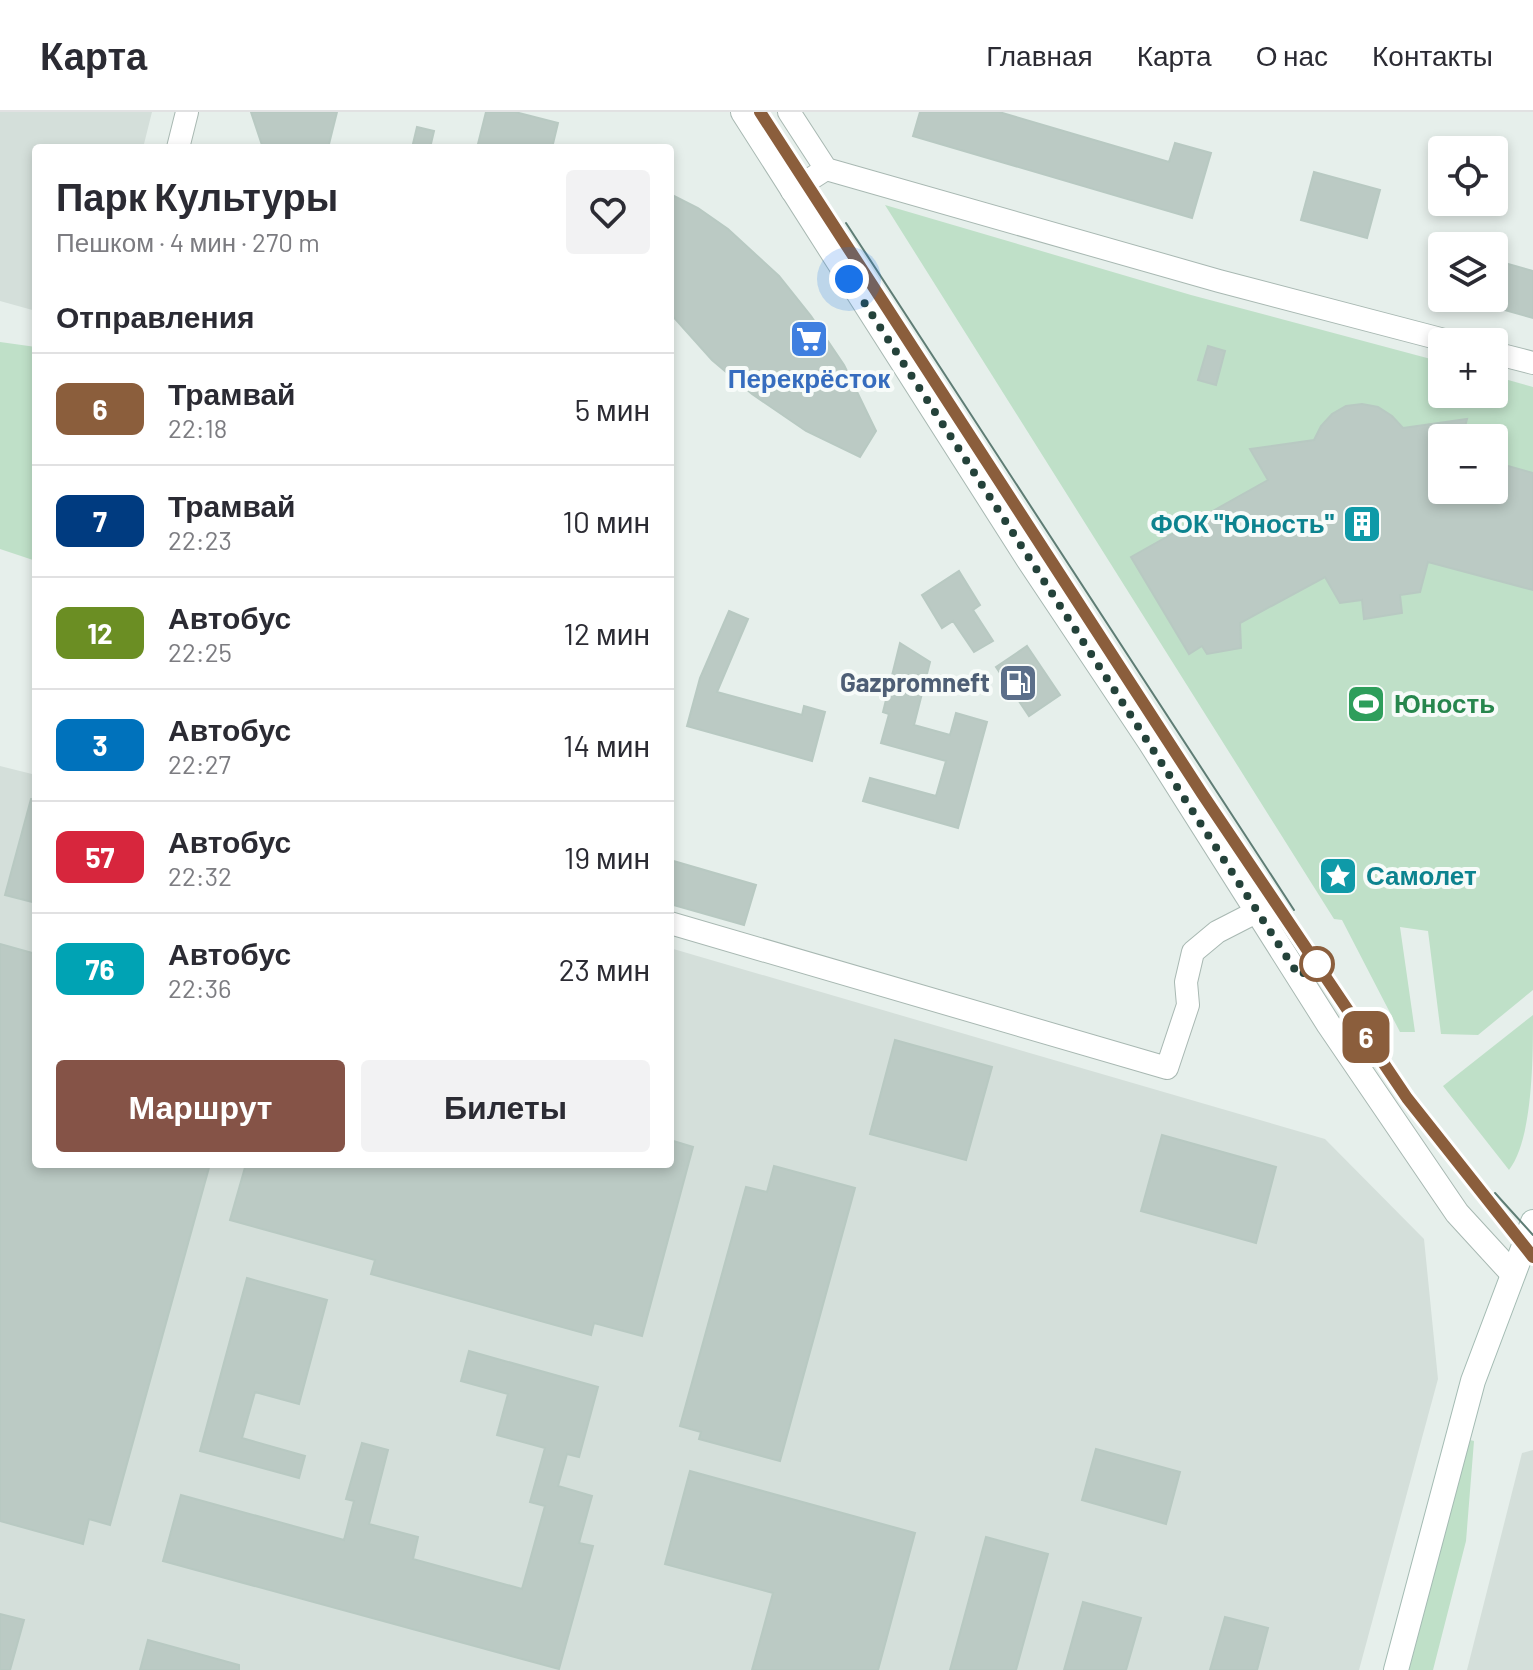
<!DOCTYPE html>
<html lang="ru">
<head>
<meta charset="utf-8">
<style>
  :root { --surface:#fff; --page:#f2f2f3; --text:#2b2b33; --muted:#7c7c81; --line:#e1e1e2; --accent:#855347 }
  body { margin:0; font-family:Barlow,sans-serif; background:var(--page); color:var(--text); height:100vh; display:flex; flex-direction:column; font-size:30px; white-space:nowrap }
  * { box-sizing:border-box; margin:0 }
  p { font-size:26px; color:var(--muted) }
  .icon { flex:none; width:44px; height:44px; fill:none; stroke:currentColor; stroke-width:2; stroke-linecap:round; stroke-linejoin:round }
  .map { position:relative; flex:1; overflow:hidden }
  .drawer { position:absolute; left:32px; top:32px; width:642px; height:1024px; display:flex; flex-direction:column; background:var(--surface); border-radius:8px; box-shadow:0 4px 12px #0003 }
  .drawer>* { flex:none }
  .badge { padding:0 16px; border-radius:12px; font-size:28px; line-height:52px }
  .tools { position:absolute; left:1428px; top:24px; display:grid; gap:16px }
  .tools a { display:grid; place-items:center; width:80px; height:80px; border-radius:8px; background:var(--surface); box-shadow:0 4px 12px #0003; font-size:40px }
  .you { position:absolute; width:40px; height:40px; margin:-20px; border:6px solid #fff; border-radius:50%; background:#1a73e8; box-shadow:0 0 0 12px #1a73e833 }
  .map>.badge { position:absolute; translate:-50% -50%; box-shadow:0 0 0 4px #fff }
  h2 { padding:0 24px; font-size:30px; line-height:72px }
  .round { display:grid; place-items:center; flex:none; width:84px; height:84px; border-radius:8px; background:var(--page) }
  .headline { display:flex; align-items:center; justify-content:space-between; height:136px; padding:0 24px }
  h1 { font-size:38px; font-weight:600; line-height:60px }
  .cta { display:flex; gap:16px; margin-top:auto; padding:16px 24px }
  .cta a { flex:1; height:92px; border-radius:8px; background:var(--accent); color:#fff; font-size:32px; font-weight:600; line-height:92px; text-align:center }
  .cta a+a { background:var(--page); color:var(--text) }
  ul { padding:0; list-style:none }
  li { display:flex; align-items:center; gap:24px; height:112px; padding:0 24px; border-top:2px solid var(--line) }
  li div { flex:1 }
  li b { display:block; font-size:30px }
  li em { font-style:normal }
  li .badge { min-width:88px; font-weight:700; text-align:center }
  header { display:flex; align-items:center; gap:48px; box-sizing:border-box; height:112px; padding:0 40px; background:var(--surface); border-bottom:2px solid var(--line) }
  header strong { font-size:38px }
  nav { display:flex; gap:44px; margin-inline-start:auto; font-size:28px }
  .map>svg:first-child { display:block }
  .built { fill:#d4dfda }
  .green { fill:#bfe0c8; fill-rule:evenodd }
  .building { fill:#bbcac4; stroke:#b8c9c2; stroke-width:2 }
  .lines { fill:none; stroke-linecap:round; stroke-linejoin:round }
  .minor-casing { stroke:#a8b8b2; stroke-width:24 }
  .tertiary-casing { stroke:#a8b8b2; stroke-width:26 }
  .secondary-casing { stroke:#a4bbb3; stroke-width:26 }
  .minor { stroke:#fff; stroke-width:22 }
  .tertiary { stroke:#fff; stroke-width:24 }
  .secondary { stroke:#fff; stroke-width:24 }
  .tram { stroke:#5f7d75; stroke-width:2 }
  .line-casing { stroke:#fff; stroke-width:18 }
  .line { stroke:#8b5e3c; stroke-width:12 }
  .walk { stroke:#24423a; stroke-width:8; stroke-dasharray:0 14.4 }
  .stop-dot { fill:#fff; stroke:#8b5e3c; stroke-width:4 }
  .labels { text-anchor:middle; stroke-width:8; stroke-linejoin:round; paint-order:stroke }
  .shop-label { font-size:26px; font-weight:bold; fill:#366cbe; stroke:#f7fbf9 }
  .culture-label { font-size:26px; font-weight:bold; fill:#0d838f; stroke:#f7fbf9; text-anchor:end }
  .service-label { font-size:26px; font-weight:bold; fill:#4e5e75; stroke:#f7fbf9; text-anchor:end }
  .leisure-label { font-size:26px; font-weight:bold; fill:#27864d; stroke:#f7fbf9; text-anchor:start }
</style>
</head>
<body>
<header>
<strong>Карта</strong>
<nav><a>Главная</a><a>Карта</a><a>О нас</a><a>Контакты</a></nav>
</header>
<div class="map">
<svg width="1533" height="1558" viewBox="0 0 1533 1558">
  <rect width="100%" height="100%" fill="#e6efeb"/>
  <path class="built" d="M0 0H152L143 36H36V199L0 189Z
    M0 654 36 663V1052H670V836L1325 1027 1424 1127 1438 1267 1359 1558H0Z
    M1533 1338V1558H1467L1522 1341Z"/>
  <path class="green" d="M885 93 1191 183 1442 250V282H1494V264L1533 275V878L1478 923 1441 922 1428 819 1400 815 1415 920H1400L1342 808 1334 807ZM1442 326H1494V378H1442Z
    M0 230 36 235V449L0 437Z
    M1533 903C1533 946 1533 1027 1509 1058L1443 974Z
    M1470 1328 1474 1329 1466 1429 1433 1558H1409Z"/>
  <path class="building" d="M251 0H337L328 36H263Z
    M486 0H515L558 11 552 36H477Z
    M920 0H999L1169 50 1175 31 1211 41 1192 106 913 24Z
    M417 15 434 19 430 36H412Z
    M1314 60 1380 78 1367 126 1301 108Z
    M670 82 698 96 728 117 779 164 811 204 844 253 876 319 860 345 806 319 752 282 712 248 670 201Z
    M1494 148 1533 159V206L1494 195Z
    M1208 234 1225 239 1216 273 1198 268Z
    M1362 292 1378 295 1392 304 1403 316 1467 307 1462 326H1442V378H1494V350L1533 361V478L1428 450 1420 480 1400 483 1402 501 1364 507 1362 488 1340 491 1325 465 1240 511 1241 536 1207 542 1202 534 1189 542 1131 445 1268 368 1250 337 1314 328 1321 314 1332 302 1346 294Z
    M959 459 980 493 973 498 993 529 974 540 953 509 942 516 922 483Z
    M729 499 748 507 717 580 802 603 804 594 825 600 812 649 687 614 700 566Z
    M900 531 930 550 914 613 950 623 956 601 987 610 958 716 863 689 870 666 936 684 946 649 881 631 889 602 883 600Z
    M1027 534 1060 583 1029 604 996 555Z
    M31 687H36V791L5 783Z
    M670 748 756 773 744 813 670 792Z
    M0 832 36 842V1052H210L110 1413 89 1407 83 1432 0 1409Z
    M895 928 992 955 966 1048 870 1022Z
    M1162 1023 1276 1055 1256 1131 1141 1099Z
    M670 1028 693 1035 642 1224 594 1211 591 1223 371 1162 375 1148 230 1108 246 1052H670Z
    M774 1054 855 1076 780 1349 699 1327 701 1320 680 1314 746 1075 767 1080Z
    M247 1166 327 1188 299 1292 255 1280 242 1326 305 1344 299 1366 200 1339Z
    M469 1239 598 1275 579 1345 567 1342 558 1374 592 1384 579 1431 593 1434 559 1557 163 1449 181 1383 344 1428 354 1389 346 1387 362 1331 388 1338 369 1412 418 1425 413 1447 522 1477 545 1394 530 1390 545 1336 497 1323 508 1282 461 1269Z
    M1096 1337 1180 1360 1166 1412 1082 1388Z
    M690 1359 915 1421 878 1558H752L773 1481 665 1452Z
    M986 1425 1048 1442 1016 1558H950Z
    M1083 1490 1141 1506 1126 1558H1064Z
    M0 1502 24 1508 10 1558H0Z
    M1225 1505 1268 1516 1257 1558H1210Z
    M148 1528 239 1553V1558H140Z"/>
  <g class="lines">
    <defs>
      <path id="minor" d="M789 0 826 57 1219 169 1452 230
        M178 36 187 0
        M792 79 826 57
        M1494 241 1533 251
        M670 811 1167 956 1188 893 1186 870 1193 840 1217 820 1256 800"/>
      <path id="tertiary" d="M743 0 1028 447 1150 630 1329 913 1457 1101 1512 1161"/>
      <path id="secondary" d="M1396 1558 1473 1269 1533 1110"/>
    </defs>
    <use href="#minor" class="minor-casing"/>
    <use href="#tertiary" class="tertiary-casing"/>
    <use href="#secondary" class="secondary-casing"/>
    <use href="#minor" class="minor"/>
    <use href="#tertiary" class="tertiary"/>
    <use href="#secondary" class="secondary"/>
    <path class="tram" d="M760 0 1203 683 1418 1002 1533 1145
      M846 111 1294 798
      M1495 1081 1533 1123"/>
  </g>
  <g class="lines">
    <defs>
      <path id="line" d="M760 0 1203 683 1407 986 1533 1145"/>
    </defs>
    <use href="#line" class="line-casing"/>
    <use href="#line" class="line"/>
    <path class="walk" d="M849 167 1299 864 1317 852"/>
  </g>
  <defs>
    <symbol id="supermarket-square" viewBox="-11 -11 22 22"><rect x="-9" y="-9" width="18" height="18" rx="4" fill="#3f7fe0" stroke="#f7fbf9"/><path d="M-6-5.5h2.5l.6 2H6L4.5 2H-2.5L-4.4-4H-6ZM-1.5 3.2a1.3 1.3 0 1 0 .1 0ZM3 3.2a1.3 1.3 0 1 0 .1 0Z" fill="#fff"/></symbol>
    <symbol id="building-square" viewBox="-11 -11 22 22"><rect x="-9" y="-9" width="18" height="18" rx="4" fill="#0f9aa8" stroke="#f7fbf9"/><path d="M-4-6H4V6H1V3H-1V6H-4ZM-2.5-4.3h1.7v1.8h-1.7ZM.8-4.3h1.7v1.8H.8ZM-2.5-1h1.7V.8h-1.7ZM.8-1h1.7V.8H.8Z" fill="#fff"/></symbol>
    <symbol id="fuel-square" viewBox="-11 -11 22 22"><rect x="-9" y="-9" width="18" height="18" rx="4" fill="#5c6f8a" stroke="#f7fbf9"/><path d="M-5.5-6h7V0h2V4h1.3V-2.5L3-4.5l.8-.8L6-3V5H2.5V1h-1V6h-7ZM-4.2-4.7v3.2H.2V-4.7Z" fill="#fff"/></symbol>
    <symbol id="stadium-square" viewBox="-11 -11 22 22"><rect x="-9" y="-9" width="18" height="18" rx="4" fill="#2e9e5b" stroke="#f7fbf9"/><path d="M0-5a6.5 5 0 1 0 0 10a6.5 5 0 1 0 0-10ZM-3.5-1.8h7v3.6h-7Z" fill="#fff"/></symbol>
    <symbol id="sight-square" viewBox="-11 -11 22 22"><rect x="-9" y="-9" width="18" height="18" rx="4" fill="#0f9aa8" stroke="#f7fbf9"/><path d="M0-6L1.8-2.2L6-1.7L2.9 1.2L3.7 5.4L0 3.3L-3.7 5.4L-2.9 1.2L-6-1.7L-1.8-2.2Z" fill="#fff"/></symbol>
  </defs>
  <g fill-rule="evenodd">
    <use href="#supermarket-square" x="787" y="205" width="44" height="44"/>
    <use href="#building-square" x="1340" y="390" width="44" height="44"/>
    <use href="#fuel-square" x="996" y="549" width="44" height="44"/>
    <use href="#stadium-square" x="1344" y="570" width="44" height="44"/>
    <use href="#sight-square" x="1316" y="742" width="44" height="44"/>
  </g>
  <circle class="stop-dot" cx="1317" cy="852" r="16"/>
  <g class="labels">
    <g class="shop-label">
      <text x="809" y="276">Перекрёсток</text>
    </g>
    <g class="culture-label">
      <text x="1334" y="421">ФОК "Юность"</text>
      <text x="1366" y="773" text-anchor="start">Самолет</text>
    </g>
    <g class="service-label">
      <text x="990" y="580">Gazpromneft</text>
    </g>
    <g class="leisure-label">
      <text x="1394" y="601">Юность</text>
    </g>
  </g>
</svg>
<div class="tools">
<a><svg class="icon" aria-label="locate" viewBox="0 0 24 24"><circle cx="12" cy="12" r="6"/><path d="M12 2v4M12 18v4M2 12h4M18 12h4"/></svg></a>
<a><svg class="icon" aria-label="layers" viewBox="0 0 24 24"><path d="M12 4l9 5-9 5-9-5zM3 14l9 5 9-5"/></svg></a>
<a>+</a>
<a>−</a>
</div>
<div class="you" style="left:849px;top:167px"></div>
<b class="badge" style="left:1366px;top:925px;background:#8b5e3c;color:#fff">6</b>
<section class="drawer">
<div class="headline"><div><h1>Парк Культуры</h1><p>Пешком · 4 мин · 270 m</p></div><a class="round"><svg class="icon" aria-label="heart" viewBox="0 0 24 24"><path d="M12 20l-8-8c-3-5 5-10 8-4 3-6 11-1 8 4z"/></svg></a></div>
<h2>Отправления</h2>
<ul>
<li><span class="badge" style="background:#8b5e3c;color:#fff">6</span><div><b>Трамвай</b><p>22:18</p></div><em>5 мин</em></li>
<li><span class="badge" style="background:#003b80;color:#fff">7</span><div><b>Трамвай</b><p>22:23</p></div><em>10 мин</em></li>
<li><span class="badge" style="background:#6b8e23;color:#fff">12</span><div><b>Автобус</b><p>22:25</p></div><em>12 мин</em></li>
<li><span class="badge" style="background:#0072bc;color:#fff">3</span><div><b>Автобус</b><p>22:27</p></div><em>14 мин</em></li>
<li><span class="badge" style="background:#d7263d;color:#fff">57</span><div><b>Автобус</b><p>22:32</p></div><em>19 мин</em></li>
<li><span class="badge" style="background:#00a3b4;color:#fff">76</span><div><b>Автобус</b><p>22:36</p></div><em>23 мин</em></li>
</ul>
<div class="cta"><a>Маршрут</a><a>Билеты</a></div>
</section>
</div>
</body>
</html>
